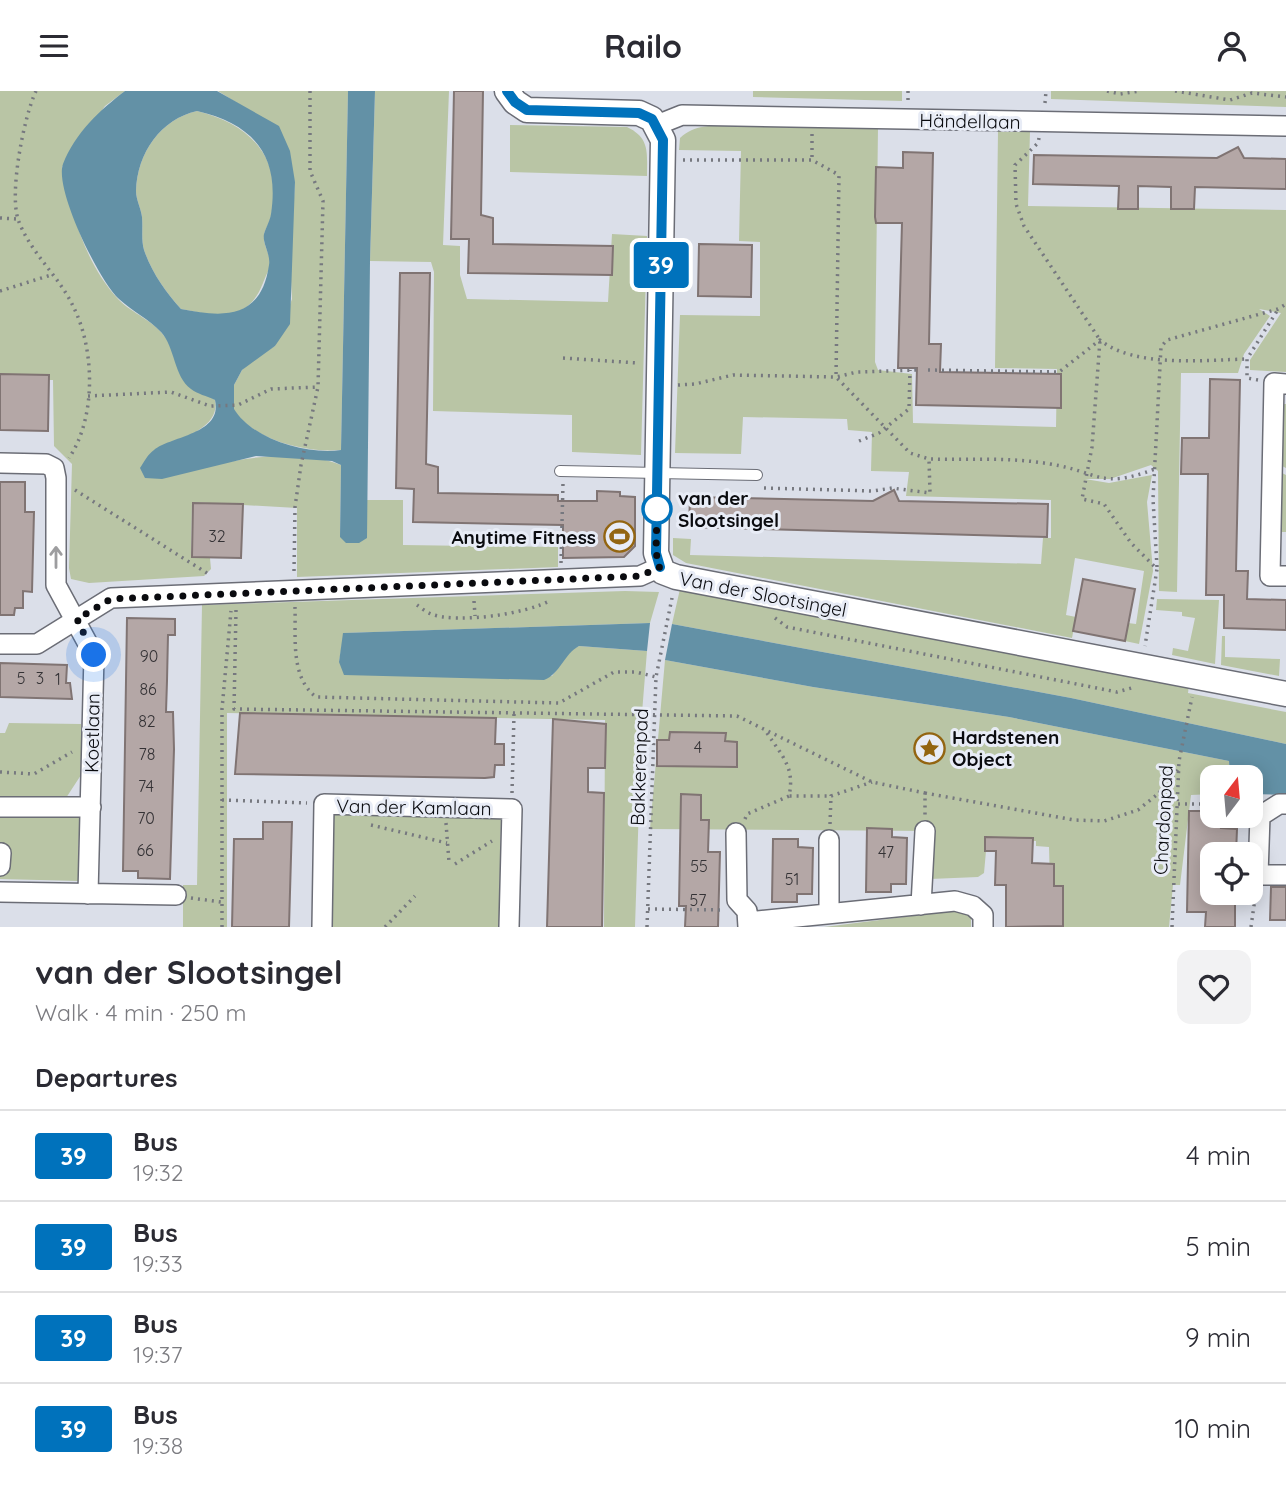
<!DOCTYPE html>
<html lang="en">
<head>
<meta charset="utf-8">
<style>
  :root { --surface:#fff; --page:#f2f2f3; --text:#2b2b33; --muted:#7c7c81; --line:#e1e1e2 }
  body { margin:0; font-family:Quicksand,sans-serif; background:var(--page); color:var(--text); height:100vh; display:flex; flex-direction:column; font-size:26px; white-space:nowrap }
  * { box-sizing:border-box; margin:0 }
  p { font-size:23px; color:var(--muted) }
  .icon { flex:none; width:38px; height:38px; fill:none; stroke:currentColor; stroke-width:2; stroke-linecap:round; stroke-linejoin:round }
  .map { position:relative; height:836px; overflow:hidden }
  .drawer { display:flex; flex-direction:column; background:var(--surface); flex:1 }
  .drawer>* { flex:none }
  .badge { padding:0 14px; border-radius:5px; font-size:24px; line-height:46px }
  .needle { width:46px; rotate:16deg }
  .buttons { position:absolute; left:1200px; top:674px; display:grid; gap:14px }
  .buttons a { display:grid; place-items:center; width:63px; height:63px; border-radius:14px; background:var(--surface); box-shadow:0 4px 18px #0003; font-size:35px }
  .you { position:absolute; width:35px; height:35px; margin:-18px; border:5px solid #fff; border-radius:50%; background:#1a73e8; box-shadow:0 0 0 10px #1a73e833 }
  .map>.badge { position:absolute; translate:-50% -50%; box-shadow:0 0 0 4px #fff }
  h2 { padding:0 35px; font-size:26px; line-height:63px }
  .round { display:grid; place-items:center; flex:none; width:74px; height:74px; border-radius:14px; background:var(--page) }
  .head { display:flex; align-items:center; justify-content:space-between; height:119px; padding:0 35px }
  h1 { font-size:33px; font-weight:700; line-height:52px }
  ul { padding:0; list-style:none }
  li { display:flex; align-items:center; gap:21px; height:91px; padding:0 35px; border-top:2px solid var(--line) }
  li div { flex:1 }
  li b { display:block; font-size:26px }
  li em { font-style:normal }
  li .badge { min-width:77px; font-weight:700; text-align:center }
  header { display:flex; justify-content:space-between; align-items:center; height:91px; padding:0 35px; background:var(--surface); font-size:32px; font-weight:700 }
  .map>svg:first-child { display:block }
  .green { fill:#b9c5a5 }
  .water { fill:#6391a6; fill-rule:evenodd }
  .building { fill:#b4a7a6; stroke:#807473; stroke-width:2 }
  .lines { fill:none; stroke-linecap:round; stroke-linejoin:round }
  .service-casing { stroke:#6b6d76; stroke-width:12 }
  .minor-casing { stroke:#6b6d76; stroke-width:22 }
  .tertiary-casing { stroke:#6b6d76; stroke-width:27 }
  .path { stroke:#76787f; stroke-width:3.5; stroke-dasharray:2 5; stroke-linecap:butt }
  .service { stroke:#fff; stroke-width:10 }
  .minor { stroke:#fff; stroke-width:19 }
  .tertiary { stroke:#fff; stroke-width:24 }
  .oneway { stroke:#9d9d9f }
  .line-casing { stroke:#fff; stroke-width:16 }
  .line { stroke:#0072bc; stroke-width:10 }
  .walk { stroke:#0a0b0f; stroke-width:7; stroke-dasharray:0 12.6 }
  .stop-dot { fill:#fff; stroke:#0072bc; stroke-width:3.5 }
  .labels { text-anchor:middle; stroke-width:6; stroke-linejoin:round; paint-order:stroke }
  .number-label { font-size:16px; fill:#343235 }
  .street-label { font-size:19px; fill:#0a0b0f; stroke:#e8ecf6 }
  .stop-label { font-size:19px; font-weight:bold; fill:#0a0b0f; stroke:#e8ecf6; text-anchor:start }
  .poi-label { font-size:19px; font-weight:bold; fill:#0a0b0f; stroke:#e8ecf6; text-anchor:end }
</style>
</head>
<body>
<header><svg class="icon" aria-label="menu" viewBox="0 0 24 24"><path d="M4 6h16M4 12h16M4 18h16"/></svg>Railo<svg class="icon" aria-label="person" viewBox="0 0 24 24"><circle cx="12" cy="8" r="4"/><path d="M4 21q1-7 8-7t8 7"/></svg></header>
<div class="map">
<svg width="1286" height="836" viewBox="0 0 1286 836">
  <rect width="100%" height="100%" fill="#dbdfe9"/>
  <path class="green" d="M0 0H125L105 15 62 76C72 123 85 173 119 209 133 223 153 229 165 246 181 266 192 295 215 309 220 332 191 345 173 350L215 373C254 366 302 358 341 374L340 446 367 447V409H403V454L558 456V476L297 486V417L192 411 191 467H210L211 478 204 485 89 492 71 488 69 477 72 373 54 355 53 289H0Z
    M218 0H348L341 359C307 362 254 350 234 319V294L242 279 255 266 275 255 292 208 290 172 295 91 253 22Z
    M375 0H449L443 154 460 155V184L467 208 608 211 612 143 647 145 641 364 572 361V324L433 320 434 181 431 171 370 170Z
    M753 0H902V10L753 6Z
    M1051 0H1286V16L1051 8Z
    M197 20C250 33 284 67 271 125 270 132 264 139 264 145 263 154 270 163 270 172 270 178 265 186 263 192 247 233 217 225 181 218 165 200 152 182 144 159 141 149 143 137 142 126 141 117 136 109 136 100 137 62 161 28 197 20Z
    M510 34 627 36C650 47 647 61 647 85L510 81Z
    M731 34 878 37 875 271 878 279 912 283 913 332 1056 336 1057 278 995 277 998 40H1030L1028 115 1286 119V281L1250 279V269L1281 222 1259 218 1270 225 1244 263 1238 282H1181L1177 501 1159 500 1158 380 1151 374 1110 388H1085L1109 392 1152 384 1147 411 1153 480 1139 553 1125 550 1128 532 1136 533 1144 480 1075 467 1066 524 1076 526 1072 547 686 472 673 464V447L691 448 690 464 1041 473 1043 447H1051V409L906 405 909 381 871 380 872 341 848 339 847 328 743 326 741 363 675 362 680 224 760 225V151L739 150 741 60 679 59 680 47C695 33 711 35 731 34Z
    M1281 313H1286V377L1282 375Z
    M1282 382 1286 384V441H1281Z
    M680 498 1189 594 1188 602 1286 621V653L1071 607 672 533Z
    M625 500 659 501 650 532 344 542 339 571 552 585 571 559 579 555 647 560 642 622 635 836H604L605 629 227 622V836H183V794H197L202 514Z
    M1157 508 1219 509 1215 573 1172 564 1173 557 1188 560 1195 527 1182 525V521L1156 519Z
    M1222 545H1225V566L1280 568 1279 585 1221 574Z
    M665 569 813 596 1009 626 1229 670 1230 686H1213V703L1191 704 1180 794H1173L1169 836H1036L1050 793 1049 756 1036 755V750L987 749 984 782 978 786 930 788 929 740 650 738Z
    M9 632 81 633V684L66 707 0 705V642H5Z
    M333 719 501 725 499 836H332Z
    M87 720 91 729 79 737 78 790 0 788V722Z
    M960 819 971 825V836H824Z"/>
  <path class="water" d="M125 0H217L279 35 290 60 295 91 290 233 275 255 242 279 234 294V318C253 349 308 364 341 359L348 0H375L370 170 367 447 359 452H346L340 446 341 374 332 370 256 365 162 388 145 387 140 377C144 371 148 363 154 359 171 345 223 343 215 309 207 305 197 303 191 298 174 286 175 256 161 241 149 228 133 221 119 208 99 190 54 98 63 73 75 42 100 19 125 0ZM197 20C253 33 280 64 271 123 270 130 266 136 264 143 262 152 271 164 269 174 261 228 225 227 181 218 165 200 152 182 144 159 141 149 143 137 142 126 141 117 136 109 136 100 137 62 161 28 197 20Z
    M650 532 647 560 579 555C564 563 560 583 544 589L344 584 339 571 343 542Z
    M672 533 1071 607 1286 653V704L1251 703V686H1230L1229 670 1009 626 813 596 665 569Z"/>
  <path class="building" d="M454 0H483L481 124 493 127V153L613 155 612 184 468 182 469 148H451Z
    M1238 56 1244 67 1286 68V98L1195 96 1194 118H1171V96L1138 95V118H1118L1119 95 1033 93 1034 64 1217 67Z
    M903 61 933 62 929 253H941L940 281 1061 283V317L916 314 917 277H898L902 132H876L875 126 876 76 903 77Z
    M699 153 752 154 751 206 698 205Z
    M400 182H430L426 373 438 376V402L558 404V410H597V400L620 401V405L635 406V455L624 466 563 467V434L413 431 414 398 396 397Z
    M0 283 49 284 48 340 0 339Z
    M1210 288 1240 289 1236 480H1248L1247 508 1286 509V539L1224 537V504H1206L1208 383H1181L1182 347H1209Z
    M0 391H25V421H34L32 501 23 500V517H15L14 524H0Z
    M894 399 899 410 1048 413 1047 446 689 436 690 406 873 410Z
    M193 412 243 413 241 467 192 466Z
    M1083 488 1135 498 1125 550 1073 540Z
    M127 527 175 528V544H168L167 590 166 621H173L174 658 170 788 138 787V780H123Z
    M0 572 67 574 66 592H70L72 608 0 606Z
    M240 622 496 627 495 653H504V674H495L494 686 485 687 235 683Z
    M553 628 606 633 605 677H588V701L604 702 602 836H547Z
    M670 641 726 642 725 650 737 651V676L657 675V649H669Z
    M681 703 701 704V729H709L708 761H720L718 836H685L686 815H679Z
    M1189 720H1213V724H1222L1221 737 1237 738 1236 763H1213V802H1235V836H1205L1206 821H1187Z
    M263 731H292L289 836H232L234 748H263Z
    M867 737 892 738V746L907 747 906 793H891V801H866Z
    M985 746 1033 747 1032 772 1054 773V795H1063V835L1006 836V794H995L996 760H985Z
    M773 748H798V756L813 757 812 803H797V811H772Z
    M1271 796H1286V829H1270Z"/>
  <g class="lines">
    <defs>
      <path id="service" d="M560 380 757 384"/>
      <path id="minor" d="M657 34 682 24 1286 35
        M1286 293 1274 292 1270 485H1286
        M0 372 46 373 54 377 56 387V494L94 564 88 803
        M0 553H37L111 507 640 485 660 476
        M1286 713H1279L1260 725 1258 784H1286
        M0 716H91
        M736 742 737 809 747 820 748 836
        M829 749V822
        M0 775 1 762
        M0 801 176 804
        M921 814 925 740
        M748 831 955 810 973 815 983 824V836
        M322 836 324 713 512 718 509 836"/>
      <path id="tertiary" d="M507 0 515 11 527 19 639 22 652 28 663 49 656 462 663 481 676 486 1286 603"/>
    </defs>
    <use href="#service" class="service-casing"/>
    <use href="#minor" class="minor-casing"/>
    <use href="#tertiary" class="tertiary-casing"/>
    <path class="path" d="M36 0C24 25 8 105 19 131 32 164 60 186 74 217 95 260 96 327 69 367
      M1107 0 1120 3 1140 0
      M1175 0 1230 9 1252 2 1286 6
      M908 9V0
      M1045 12 1046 0
      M812 43V69
      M1039 47 1038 52 1015 74 1016 113 1024 135 1100 249 1092 356 1082 408 1104 413 1131 452 1157 478 1145 555
      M683 69H812L839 84 836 286 910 362 929 368C968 369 1011 366 1050 373 1100 381 1099 399 1155 378
      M0 127 17 128
      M0 200 51 184
      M563 267 638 272
      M928 279 1059 281 1100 249C1134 277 1205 269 1247 268
      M1258 289 1247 287V268L1277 220
      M678 294 695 293 733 284 836 286 857 281 917 279
      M88 305 171 301 210 315 238 314 271 298 318 296
      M859 350 879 342 909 318 910 279
      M764 397 873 400 892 397 930 402 929 368
      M75 399 210 484
      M561 472 563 392
      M1157 476 1153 408 1161 256 1167 249 1278 218 1286 213
      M294 480 295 416 301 374 318 296 323 110 310 80V0
      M474 510 475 525
      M417 514C421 517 426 521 431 523 457 533 527 523 551 509
      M295 516C296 546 290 586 316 606L559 612 614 581H636L656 586
      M236 519 234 618 737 625 872 691 925 702V724
      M775 527 787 536 1117 601 1135 596
      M767 642C783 666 795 677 789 705H831
      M0 681 34 683 72 661
      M512 702 514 623
      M925 702 1074 729 1104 730 1138 719 1159 702 1178 710
      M1159 702 1178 679
      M222 709 307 712
      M1178 713H1213
      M745 728 747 723 789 705
      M446 732 449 771
      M830 733 831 705 872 691
      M371 734 447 752
      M455 773 492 750
      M191 807 221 811
      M648 818 723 819
      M222 836V618L231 520
      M385 836 415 805
      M647 836 656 586 672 507
      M1172 836 1179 670 1192 606
      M1251 836 1256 800"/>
    <use href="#service" class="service"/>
    <use href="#minor" class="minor"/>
    <use href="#tertiary" class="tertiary"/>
  </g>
  <defs><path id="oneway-shaft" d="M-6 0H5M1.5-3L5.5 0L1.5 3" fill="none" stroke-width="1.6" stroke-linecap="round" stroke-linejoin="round" transform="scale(1.75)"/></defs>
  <use class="oneway" href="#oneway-shaft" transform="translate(56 466) rotate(-90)"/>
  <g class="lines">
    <defs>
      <path id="line" d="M507 0 515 11 527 19 639 22 652 28 663 49 656 462 660 476"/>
    </defs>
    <use href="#line" class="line-casing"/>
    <use href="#line" class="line"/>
    <path class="walk" d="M94 564 77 528 111 508 640 485 660 476 656 462 657 418"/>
  </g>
  <defs>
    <symbol id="stadium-ring" viewBox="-11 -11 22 22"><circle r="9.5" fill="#e8ecf6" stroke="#936511" stroke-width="1.5"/><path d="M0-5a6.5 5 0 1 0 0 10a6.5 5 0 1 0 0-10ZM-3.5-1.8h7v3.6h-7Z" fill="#936511"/></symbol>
    <symbol id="sight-ring" viewBox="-11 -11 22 22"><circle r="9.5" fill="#e8ecf6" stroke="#936511" stroke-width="1.5"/><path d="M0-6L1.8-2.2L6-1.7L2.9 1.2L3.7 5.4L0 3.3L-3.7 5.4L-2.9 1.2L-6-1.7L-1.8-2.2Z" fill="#936511"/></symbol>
  </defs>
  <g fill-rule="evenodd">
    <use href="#stadium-ring" x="602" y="428" width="35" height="35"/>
    <use href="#sight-ring" x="912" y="640" width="35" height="35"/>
  </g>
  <circle class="stop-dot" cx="657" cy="418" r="14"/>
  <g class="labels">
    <g class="number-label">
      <text x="217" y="451">32</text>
      <text x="149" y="571">90</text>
      <text x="21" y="593">5</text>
      <text x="40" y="593">3</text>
      <text x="58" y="594">1</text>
      <text x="148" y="604">86</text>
      <text x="147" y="636">82</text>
      <text x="698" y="662">4</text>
      <text x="147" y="669">78</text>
      <text x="146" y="701">74</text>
      <text x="146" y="733">70</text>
      <text x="145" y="765">66</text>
      <text x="886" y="767">47</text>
      <text x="699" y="781">55</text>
      <text x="792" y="794">51</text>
      <text x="698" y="815">57</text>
    </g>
    <g class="street-label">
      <text transform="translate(970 30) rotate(1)" y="7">Händellaan</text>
      <text transform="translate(763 503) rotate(11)" y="7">Van der Slootsingel</text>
      <text transform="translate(92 642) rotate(-89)" y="7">Koetlaan</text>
      <text transform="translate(639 676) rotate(-88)" y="7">Bakkerenpad</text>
      <text transform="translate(414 716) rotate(1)" y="7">Van der Kamlaan</text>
      <text transform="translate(1163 729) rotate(-87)" y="7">Chardonpad</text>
    </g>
    <g class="stop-label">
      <text x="678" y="414">van der<tspan x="678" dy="22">Slootsingel</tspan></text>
    </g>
    <g class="poi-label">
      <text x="596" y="453">Anytime Fitness</text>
      <text x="952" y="653" text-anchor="start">Hardstenen<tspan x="952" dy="22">Object</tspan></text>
    </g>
  </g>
</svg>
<div class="buttons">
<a><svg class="needle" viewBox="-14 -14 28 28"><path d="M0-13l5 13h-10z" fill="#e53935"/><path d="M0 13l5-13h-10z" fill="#7c7c81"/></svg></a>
<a><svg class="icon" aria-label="locate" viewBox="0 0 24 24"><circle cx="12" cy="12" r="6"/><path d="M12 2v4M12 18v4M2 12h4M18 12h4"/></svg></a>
</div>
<div class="you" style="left:94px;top:564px"></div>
<b class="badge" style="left:661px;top:174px;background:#0072bc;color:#fff">39</b>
</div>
<section class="drawer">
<div class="head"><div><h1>van der Slootsingel</h1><p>Walk · 4 min · 250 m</p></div><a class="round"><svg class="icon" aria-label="heart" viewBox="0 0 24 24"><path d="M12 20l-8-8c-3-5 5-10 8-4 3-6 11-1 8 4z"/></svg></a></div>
<h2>Departures</h2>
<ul>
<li><span class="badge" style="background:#0072bc;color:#fff">39</span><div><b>Bus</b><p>19:32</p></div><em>4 min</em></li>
<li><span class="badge" style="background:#0072bc;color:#fff">39</span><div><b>Bus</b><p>19:33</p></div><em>5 min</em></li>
<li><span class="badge" style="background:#0072bc;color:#fff">39</span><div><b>Bus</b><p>19:37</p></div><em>9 min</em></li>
<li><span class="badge" style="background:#0072bc;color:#fff">39</span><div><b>Bus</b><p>19:38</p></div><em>10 min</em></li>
</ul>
</section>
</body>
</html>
